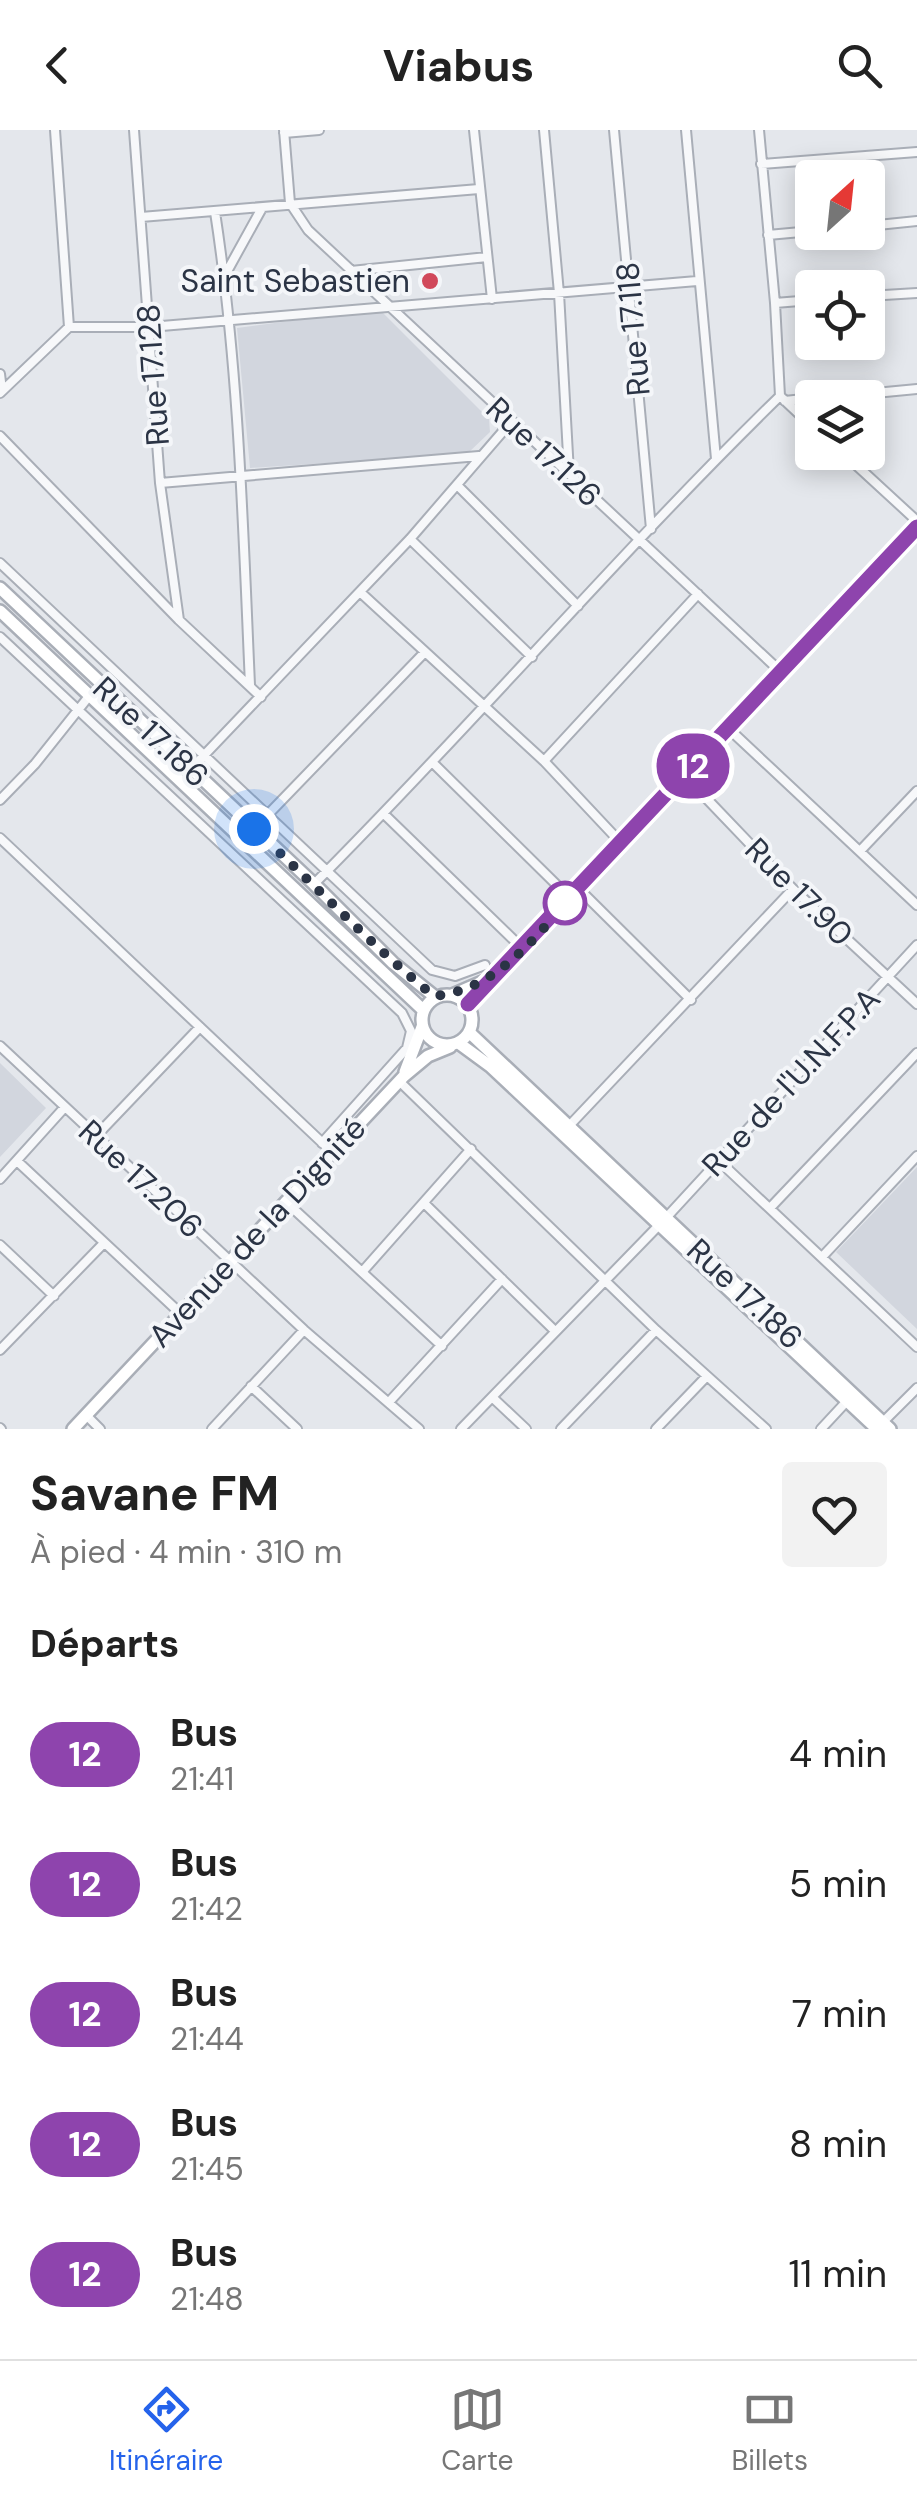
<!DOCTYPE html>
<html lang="fr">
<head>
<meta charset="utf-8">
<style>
  :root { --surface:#fff; --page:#f2f2f2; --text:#222; --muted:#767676; --line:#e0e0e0; --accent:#2563eb }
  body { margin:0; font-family:"DM Sans",sans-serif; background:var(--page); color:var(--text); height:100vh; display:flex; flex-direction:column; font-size:38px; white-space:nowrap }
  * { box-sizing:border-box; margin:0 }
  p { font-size:32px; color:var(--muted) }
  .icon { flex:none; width:55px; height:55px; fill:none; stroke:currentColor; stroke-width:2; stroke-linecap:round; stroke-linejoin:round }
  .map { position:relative; height:1299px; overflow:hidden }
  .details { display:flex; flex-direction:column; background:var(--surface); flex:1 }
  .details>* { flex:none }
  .badge { padding:0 20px; border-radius:32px; font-size:35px; line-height:65px }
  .needle { width:65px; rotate:27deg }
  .fabs { position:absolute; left:795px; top:30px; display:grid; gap:20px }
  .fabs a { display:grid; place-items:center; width:90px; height:90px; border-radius:10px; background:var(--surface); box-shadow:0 5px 25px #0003; font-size:50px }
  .you { position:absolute; width:50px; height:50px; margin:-25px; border:8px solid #fff; border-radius:50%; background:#1a73e8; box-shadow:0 0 0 15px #1a73e833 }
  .map>.badge { position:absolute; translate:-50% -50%; box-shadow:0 0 0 5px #fff }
  h2 { padding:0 30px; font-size:38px; line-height:90px }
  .round { display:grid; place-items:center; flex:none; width:105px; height:105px; border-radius:10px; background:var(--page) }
  .overview { display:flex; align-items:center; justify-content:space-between; height:170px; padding:0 30px }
  h1 { font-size:48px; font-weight:700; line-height:75px }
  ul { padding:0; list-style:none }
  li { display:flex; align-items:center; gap:30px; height:130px; padding:0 30px }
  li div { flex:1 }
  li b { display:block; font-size:38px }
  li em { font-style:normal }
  li .badge { min-width:110px; font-weight:700; text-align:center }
  header { display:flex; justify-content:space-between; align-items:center; height:130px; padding:0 30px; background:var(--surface); font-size:45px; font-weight:700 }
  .menu { display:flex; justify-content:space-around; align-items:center; height:140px; border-top:2px solid var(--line); background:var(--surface); font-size:28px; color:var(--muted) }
  .menu a { display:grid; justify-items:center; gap:5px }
  .menu .current { color:var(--accent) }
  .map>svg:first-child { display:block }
  .built { fill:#d2d6de }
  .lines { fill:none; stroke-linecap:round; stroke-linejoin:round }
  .street-casing { stroke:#a9aeb7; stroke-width:12 }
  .secondary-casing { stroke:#a9aeb7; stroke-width:16 }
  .street { stroke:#f7f8fa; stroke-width:8 }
  .secondary { stroke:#fff; stroke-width:11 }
  .line-casing { stroke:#fff; stroke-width:22 }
  .line { stroke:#8e44ad; stroke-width:15 }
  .walk { stroke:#2b3445; stroke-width:10; stroke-dasharray:0 18 }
  .poi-dot { fill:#d1495b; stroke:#f4f6f9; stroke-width:4 }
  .stop-dot { fill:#fff; stroke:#8e44ad; stroke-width:5 }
  .labels { text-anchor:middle; stroke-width:8; stroke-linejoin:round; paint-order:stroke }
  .poi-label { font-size:32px; fill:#2b3445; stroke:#f4f6f9; text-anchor:end }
  .street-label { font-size:32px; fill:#2b3445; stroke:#f4f6f9 }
</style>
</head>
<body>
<header><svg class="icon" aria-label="back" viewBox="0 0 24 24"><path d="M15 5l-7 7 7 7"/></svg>Viabus<svg class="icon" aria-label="search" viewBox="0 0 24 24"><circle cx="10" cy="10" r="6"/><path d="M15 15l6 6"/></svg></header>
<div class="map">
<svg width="917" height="1299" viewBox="0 0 917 1299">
  <rect width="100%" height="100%" fill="#e4e7ec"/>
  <path class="built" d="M379 179 489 289 490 302 467 324 250 338 237 198Z
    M0 933 46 978 0 1027Z
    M917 1037V1199L836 1122Z"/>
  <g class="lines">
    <defs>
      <path id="street" d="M55 0 69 197
        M134 0 160 353 179 490
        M284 0 290 73 308 100 781 542
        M474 0 492 169
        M544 0 559 163 569 343
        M614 0 651 399
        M686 0 716 329
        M759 0 775 173 780 266 812 296
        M284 3 319 0
        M761 34 917 22
        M215 82C239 238 243 398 250 555
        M141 87 479 59
        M868 96 917 91
        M768 105 812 101
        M351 141 487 127
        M225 145 262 78
        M868 166 917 163
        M775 173 812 170
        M0 244 2 260
        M0 263 69 197H150L697 151
        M823 268 917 259
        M785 271 812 268
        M0 306 179 490 261 567
        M842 322 917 391
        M160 353 479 326
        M457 355 578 476
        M410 409 532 527
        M0 433 432 840 455 846 485 835
        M360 462 544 631 621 713
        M0 507 402 883 411 901 407 918 322 1013
        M729 599 917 775
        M544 631 698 464
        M434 634 570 768
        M191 639 410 409 511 292
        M685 646 793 759 917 874
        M0 670 35 634 90 565
        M384 684 523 819
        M254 699 425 522
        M0 708 331 1021
        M860 721 917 661
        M314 754C473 595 619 423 780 266
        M579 759 691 870
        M0 916 304 1200 419 1299
        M399 951 656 1200 766 1299
        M568 997 793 759
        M96 1006 200 897
        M718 1030 917 1217
        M17 1031 181 1184
        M0 1049 64 978
        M285 1071 442 1216
        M424 1073 554 1200
        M770 1078 917 923
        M0 1115 54 1166
        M822 1127 917 1026
        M363 1141 471 1019
        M0 1220 104 1113
        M251 1256 297 1299
        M492 1267 526 1299
        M389 1272 502 1149
        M86 1285 100 1299
        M883 1292 917 1258
        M0 1298 1 1299
        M212 1299 304 1200
        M461 1299 665 1089 917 815
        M561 1299 656 1200
        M656 1299 707 1246
        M821 1299 847 1271"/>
      <path id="secondary" d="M0 458 314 754 393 833 434 866
        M0 481 422 879
        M422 890a25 25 0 1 1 50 0a25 25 0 1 1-50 0Z
        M452 865 489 849
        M468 874 917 397
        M470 903 890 1299
        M460 914 490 936 877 1299
        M405 942 422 897
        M73 1299 404 946 428 926 450 917"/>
    </defs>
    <use href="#street" class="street-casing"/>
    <use href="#secondary" class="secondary-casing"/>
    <use href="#street" class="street"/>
    <use href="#secondary" class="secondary"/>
  </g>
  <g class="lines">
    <defs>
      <path id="line" d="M468 874 917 397"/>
    </defs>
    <use href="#line" class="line-casing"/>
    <use href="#line" class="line"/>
    <path class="walk" d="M254 699C315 754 370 815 434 866 491 861 531 814 565 773"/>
  </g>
  <circle class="poi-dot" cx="430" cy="151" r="10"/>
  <circle class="stop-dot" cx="565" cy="773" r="20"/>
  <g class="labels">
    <g class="poi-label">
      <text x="410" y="162">Saint Sebastien</text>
    </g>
    <g class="street-label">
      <text transform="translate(633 199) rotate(-95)" y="11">Rue 17.118</text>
      <text transform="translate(153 245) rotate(-94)" y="11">Rue 17.128</text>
      <text transform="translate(544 322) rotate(43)" y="11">Rue 17.126</text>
      <text transform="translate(151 602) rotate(43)" y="11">Rue 17.186</text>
      <text transform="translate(799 762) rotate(45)" y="11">Rue 17.90</text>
      <text transform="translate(791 952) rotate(-47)" y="11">Rue de l'U.N.F.P.A</text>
      <text transform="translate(141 1049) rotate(43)" y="11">Rue 17.206</text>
      <text transform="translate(257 1102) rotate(-47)" y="11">Avenue de la Dignité</text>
      <text transform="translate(745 1164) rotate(43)" y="11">Rue 17.186</text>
    </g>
  </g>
</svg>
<div class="fabs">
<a><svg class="needle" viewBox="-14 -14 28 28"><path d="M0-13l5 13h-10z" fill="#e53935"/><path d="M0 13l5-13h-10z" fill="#767676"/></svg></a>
<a><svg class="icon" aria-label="locate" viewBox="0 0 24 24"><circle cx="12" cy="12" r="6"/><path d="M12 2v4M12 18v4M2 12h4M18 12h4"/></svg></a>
<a><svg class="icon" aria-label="layers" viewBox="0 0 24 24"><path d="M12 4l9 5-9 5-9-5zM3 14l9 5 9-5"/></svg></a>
</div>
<div class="you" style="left:254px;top:699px"></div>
<b class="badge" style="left:693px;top:636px;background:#8e44ad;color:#fff">12</b>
</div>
<section class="details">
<div class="overview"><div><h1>Savane FM</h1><p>À pied · 4 min · 310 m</p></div><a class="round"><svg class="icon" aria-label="heart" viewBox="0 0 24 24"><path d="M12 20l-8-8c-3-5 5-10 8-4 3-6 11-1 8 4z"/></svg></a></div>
<h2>Départs</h2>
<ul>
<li><span class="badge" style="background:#8e44ad;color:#fff">12</span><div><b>Bus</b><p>21:41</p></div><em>4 min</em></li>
<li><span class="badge" style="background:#8e44ad;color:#fff">12</span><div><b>Bus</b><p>21:42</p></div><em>5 min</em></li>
<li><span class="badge" style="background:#8e44ad;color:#fff">12</span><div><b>Bus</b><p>21:44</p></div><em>7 min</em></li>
<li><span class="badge" style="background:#8e44ad;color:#fff">12</span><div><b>Bus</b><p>21:45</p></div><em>8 min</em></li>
<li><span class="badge" style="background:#8e44ad;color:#fff">12</span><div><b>Bus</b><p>21:48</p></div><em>11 min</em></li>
</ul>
</section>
<nav class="menu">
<a class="current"><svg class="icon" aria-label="directions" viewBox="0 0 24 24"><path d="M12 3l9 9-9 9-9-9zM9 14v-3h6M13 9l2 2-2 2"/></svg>Itinéraire</a>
<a><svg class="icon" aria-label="map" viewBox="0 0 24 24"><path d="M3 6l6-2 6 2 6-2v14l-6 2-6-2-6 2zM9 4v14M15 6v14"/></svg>Carte</a>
<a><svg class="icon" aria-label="tickets" viewBox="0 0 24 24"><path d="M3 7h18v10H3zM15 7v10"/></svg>Billets</a>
</nav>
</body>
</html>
